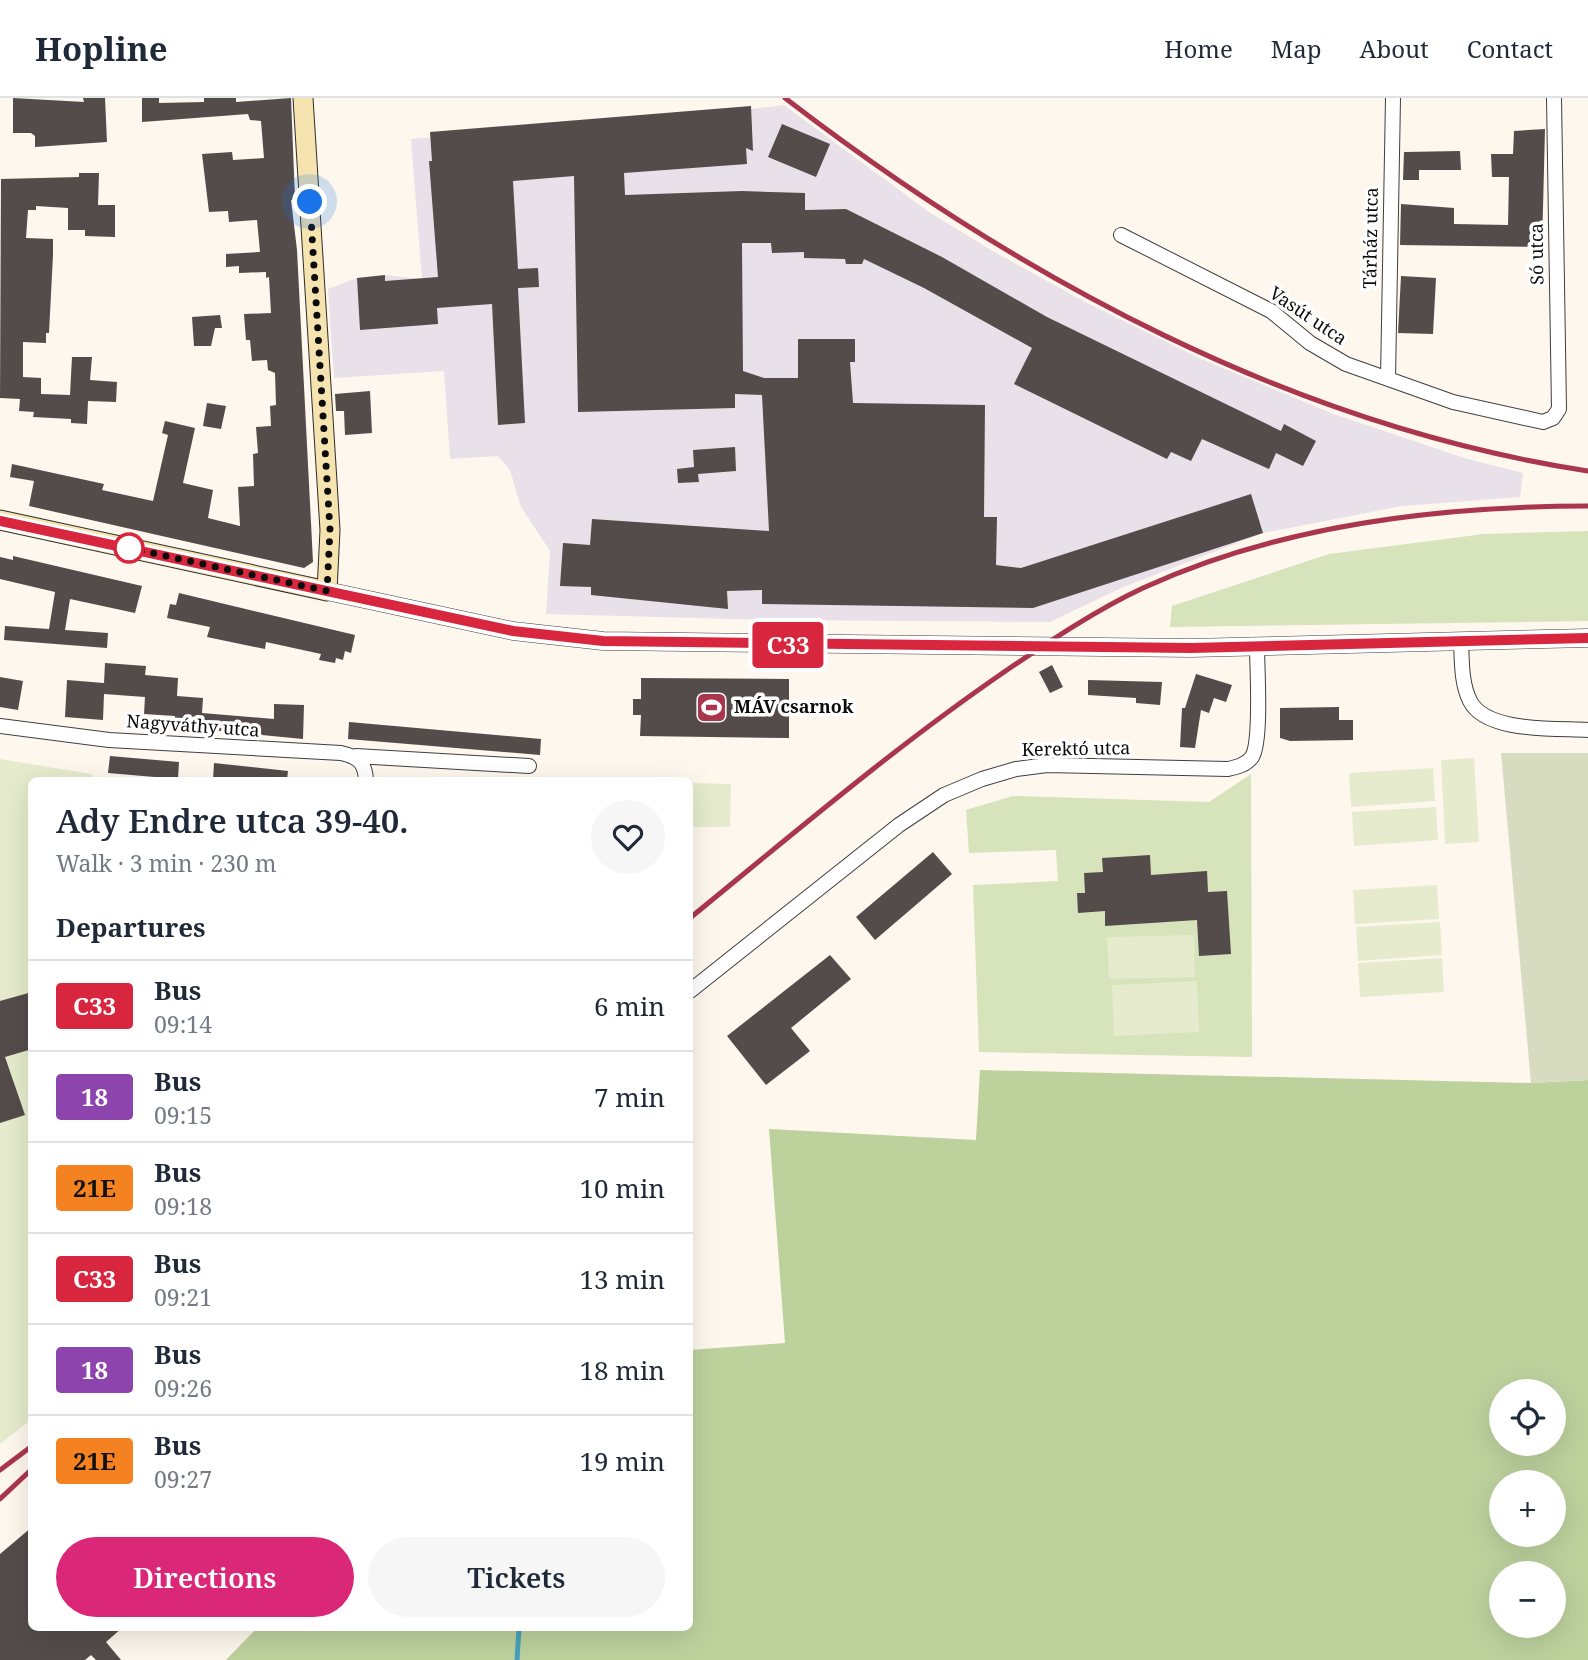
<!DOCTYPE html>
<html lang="en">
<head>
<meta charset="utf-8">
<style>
  :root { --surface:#fff; --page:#f6f6f7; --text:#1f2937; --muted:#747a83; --line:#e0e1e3; --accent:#db2777 }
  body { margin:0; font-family:"Noto Serif",serif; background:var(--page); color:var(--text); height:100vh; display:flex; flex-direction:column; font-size:26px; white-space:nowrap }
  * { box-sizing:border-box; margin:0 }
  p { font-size:23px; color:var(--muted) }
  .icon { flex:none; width:38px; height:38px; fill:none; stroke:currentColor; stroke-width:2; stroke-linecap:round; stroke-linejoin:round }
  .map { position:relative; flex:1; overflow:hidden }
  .details { position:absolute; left:28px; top:679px; width:665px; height:854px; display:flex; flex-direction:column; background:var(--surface); border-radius:10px; box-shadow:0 7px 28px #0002 }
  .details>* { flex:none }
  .badge { padding:0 14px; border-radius:5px; font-size:24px; line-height:46px }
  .tools { position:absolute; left:1489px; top:1281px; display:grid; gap:14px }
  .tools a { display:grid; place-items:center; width:77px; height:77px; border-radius:50%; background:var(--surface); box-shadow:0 7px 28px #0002; font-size:35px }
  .you { position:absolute; width:35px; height:35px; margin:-18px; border:5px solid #fff; border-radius:50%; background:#1a73e8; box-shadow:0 0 0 10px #1a73e833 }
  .map>.badge { position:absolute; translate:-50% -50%; box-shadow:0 0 0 4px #fff }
  h2 { padding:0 28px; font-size:26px; line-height:63px }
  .round { display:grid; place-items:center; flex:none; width:74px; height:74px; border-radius:37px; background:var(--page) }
  .overview { display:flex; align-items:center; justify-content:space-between; height:119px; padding:0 28px }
  h1 { font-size:33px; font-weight:600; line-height:52px }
  .primary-button { display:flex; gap:14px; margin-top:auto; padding:14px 28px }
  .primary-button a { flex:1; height:80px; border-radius:42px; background:var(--accent); color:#fff; font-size:28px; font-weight:600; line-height:80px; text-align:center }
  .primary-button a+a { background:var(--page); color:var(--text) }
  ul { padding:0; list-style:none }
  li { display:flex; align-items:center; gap:21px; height:91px; padding:0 28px; border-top:2px solid var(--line) }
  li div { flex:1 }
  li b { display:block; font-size:26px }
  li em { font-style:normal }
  li .badge { min-width:77px; font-weight:700; text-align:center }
  header { display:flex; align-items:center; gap:42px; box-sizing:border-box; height:98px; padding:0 35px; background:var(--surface); border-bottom:2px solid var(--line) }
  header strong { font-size:33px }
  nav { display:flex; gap:38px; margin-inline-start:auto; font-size:24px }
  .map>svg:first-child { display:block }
  .industrial { fill:#e8e1ea }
  .green { fill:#d6e3bb }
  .forest { fill:#bdd19d; fill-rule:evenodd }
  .cemetery { fill:#d7dcc1 }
  .pitch { fill:#e5ebcc }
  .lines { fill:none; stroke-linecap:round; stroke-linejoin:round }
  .stream { stroke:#48a0bc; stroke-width:5 }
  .building { fill:#534c4a }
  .minor-casing { stroke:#3f3f3f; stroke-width:16 }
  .tertiary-casing { stroke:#3f3f3f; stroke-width:19 }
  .secondary-casing { stroke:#2e2e2e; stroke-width:21 }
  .minor { stroke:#fff; stroke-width:14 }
  .tertiary { stroke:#fff; stroke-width:18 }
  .secondary { stroke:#f5e3b0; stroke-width:19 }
  .rail { stroke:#aa364d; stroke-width:5 }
  .line-casing { stroke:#fff; stroke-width:16 }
  .line { stroke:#d7263d; stroke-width:10 }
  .walk { stroke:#0c0c0c; stroke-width:7; stroke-dasharray:0 12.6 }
  .stop-dot { fill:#fff; stroke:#d7263d; stroke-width:3.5 }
  .labels { text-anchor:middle; stroke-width:7; stroke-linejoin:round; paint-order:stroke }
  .street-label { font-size:18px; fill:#0c0c0c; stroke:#fff }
  .poi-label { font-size:18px; font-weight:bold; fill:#0c0c0c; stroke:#fff; text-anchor:start }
</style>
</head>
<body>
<header>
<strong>Hopline</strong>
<nav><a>Home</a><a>Map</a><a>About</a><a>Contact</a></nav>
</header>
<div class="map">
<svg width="1588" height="1562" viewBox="0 0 1588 1562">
  <rect width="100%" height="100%" fill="#fdf7ed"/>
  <path class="industrial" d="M784 7 929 114 991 152 1087 205 1199 260 1331 315 1464 360 1523 375 1520 399 1402 408 1263 435 1121 490 1050 524 778 522 546 516 550 453 521 409 510 372 498 358 450 361 444 273 334 280 328 191 357 180 385 177 422 181 411 41 651 23Z"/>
  <path class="green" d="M1588 433V523L1170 529 1172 508 1329 456 1484 436Z
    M1251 676 1252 959 979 954 973 787 1058 783 1056 752 969 755 966 712 1013 698 1209 704Z"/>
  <path class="forest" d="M980 972 1531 985 1588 982V1562H226L257 1530H690V1252L785 1245 769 1031 976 1042ZM1502 1293H1554V1346H1502ZM1502 1384H1554V1437H1502ZM1502 1475H1554V1528H1502Z"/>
  <path class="cemetery" d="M1501 655H1588V982L1531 985Z"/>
  <path class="pitch" d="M1474 660 1479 744 1445 746 1441 662Z
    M0 661 91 676 95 682H32V1321L0 1346Z
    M1433 670 1435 703 1351 709 1349 675Z
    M690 685 731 686 730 729H690Z
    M1436 709 1438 742 1354 748 1352 714Z
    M1437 787 1439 821 1355 826 1353 792Z
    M1440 824 1442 857 1358 863 1356 829Z
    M1194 837 1195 879 1109 881 1107 839Z
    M1442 860 1444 894 1360 899 1358 865Z
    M1197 883 1199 934 1114 938 1112 887Z"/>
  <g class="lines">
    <path class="stream" d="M517 1562 519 1530"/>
  </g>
  <path class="building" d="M13 0 84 4 83 0H105L107 44 35 49V38L31 35H13Z
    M142 0H159V5L204 4V0H236V4L291 0 295 101 291 102 297 152 313 464 304 470 29 408 34 383 10 379 12 366 104 386 102 392 153 403 168 337 162 335 165 323 195 330 183 385 213 392 208 420 240 428 238 389 254 388 253 356 258 355 256 329 271 328 270 308 276 307 275 275 268 272 267 262 252 263 250 242H246L244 216 271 215 269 179 266 180V174L239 175V168L226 169V156L260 154 257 122 229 124 228 113 209 114 202 56 232 54 233 62 264 60 261 23 250 22 248 16 142 24Z
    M751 8 753 53 746 50 747 66 624 75 625 97 742 93 805 95V112L846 111 942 159 1047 219 1281 333 1284 326 1316 343 1303 368 1276 355 1269 371 1202 341 1191 363 1171 354 1167 361 1014 286 1032 250 924 190 864 161 862 166H846L845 161 804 160V154L772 155 771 145H742L743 273 764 280H798V241H855V264H850L853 305 985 307 984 419H997L996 467 1021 470 1251 396 1263 435 1033 510 762 506V492L727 493 728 511 591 497V489L560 488 563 445 590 447 592 421 769 433 762 297 735 296V310L578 314 574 78 513 83 518 171 538 170 539 189 518 190 525 325 498 327 492 206 437 210 438 226 360 232 357 180 385 177V183L438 179 429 63H432L430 34Z
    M782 26 830 46 816 79 768 59Z
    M1545 31 1542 149 1400 147 1401 106 1454 110V126L1508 127 1509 79H1492L1491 56H1513L1514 33Z
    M1460 53 1461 72H1419V82H1403L1404 54Z
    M79 75H99L98 107H115V139L85 138V132H68V110L36 108V112H28L26 140 53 141V157L49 235H46V245L23 244V279L41 280V296L70 297 72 259H92L90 282 117 284 116 304 88 303 87 326 71 325V321L33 319 34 314 19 313 20 301 0 300 1 81 79 79Z
    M1401 178 1436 180 1433 236 1398 235Z
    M220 217 222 230H215L211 248H194L192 219Z
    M370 293 372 335 345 337 344 313H336L335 296Z
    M207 305 226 308 221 331 203 328Z
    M735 349 736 373 698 376 699 384 678 385 677 371 694 369 693 352Z
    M13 458 142 488 135 515 70 501 65 532 108 535 107 550 4 542 5 528 49 531 55 494 0 481V459L13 462Z
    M179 495 355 537 351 555 345 553 343 562 336 560 335 565 319 562 321 556 266 544 265 551 207 539 210 529 167 520 170 506 176 507Z
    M105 565 146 568 145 577 178 580 177 598 203 600 202 615 274 621V606L304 607 303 641 201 631V635L174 633 175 618 144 616 145 599 104 596 103 622 65 619 67 582 104 585Z
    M1052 567 1063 589 1050 595 1039 574Z
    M1196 576 1232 587 1226 604 1214 600 1209 615 1201 612 1195 650 1180 649 1182 610H1185Z
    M0 579 23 583 18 612 0 609Z
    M641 580 789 581V640L640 638 641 617H633V601H641Z
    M1088 582 1162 584 1160 607 1136 605V600L1088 597Z
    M1339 609V622H1353V642L1290 643 1280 640V610Z
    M349 624 541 641 540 657 348 641Z
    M110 658 179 664 178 681 108 675Z
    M214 665 288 673 287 682H213Z
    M933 754 952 776 875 842 856 819Z
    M1150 757 1151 777 1207 773 1208 794 1227 793 1231 856 1199 858 1197 822 1105 828V813L1078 815 1077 795H1085L1084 775 1103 774 1102 760Z
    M830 857 851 881 791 930 810 953 766 987 727 938Z
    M32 894V951L5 959 25 1017 0 1025V903Z
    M32 1429V1530H122L106 1544 121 1562H96L91 1557 85 1562H0V1456Z"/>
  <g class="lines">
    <defs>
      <path id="minor" d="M1121 137 1271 213 1310 245 1346 266 1453 304 1543 324 1553 320 1559 311 1554 0
        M1388 281 1393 0
        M1461 543C1462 563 1461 585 1470 603 1486 635 1557 630 1588 632
        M0 628 109 642 341 655C359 659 365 665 366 682
        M356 658 529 668
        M690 893 899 727 944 697 982 681 1016 671 1047 667 1228 671C1237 669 1246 667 1252 659 1262 643 1257 570 1257 548"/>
      <path id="tertiary" d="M327 493 513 533 603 543 1191 550 1588 540"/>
      <path id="secondary" d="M0 422 327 493 330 432 303 0"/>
    </defs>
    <use href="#minor" class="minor-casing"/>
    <use href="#tertiary" class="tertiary-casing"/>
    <use href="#secondary" class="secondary-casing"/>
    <use href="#minor" class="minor"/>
    <use href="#tertiary" class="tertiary"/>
    <use href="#secondary" class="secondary"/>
    <path class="rail" d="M785 0C1019 180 1293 328 1588 373
      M690 820C794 735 896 648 1007 572 1050 543 1096 512 1143 490 1280 427 1438 408 1588 408
      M0 1372 32 1348
      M0 1401 32 1371"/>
  </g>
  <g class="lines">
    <defs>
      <path id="line" d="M0 423 513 533 603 543 1191 550 1588 540"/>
    </defs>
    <use href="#line" class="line-casing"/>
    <use href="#line" class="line"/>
    <path class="walk" d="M129 450 327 493 330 432 310 104"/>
  </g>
  <defs>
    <symbol id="stadium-square" viewBox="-11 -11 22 22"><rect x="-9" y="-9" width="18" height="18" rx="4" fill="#aa364d" stroke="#fff"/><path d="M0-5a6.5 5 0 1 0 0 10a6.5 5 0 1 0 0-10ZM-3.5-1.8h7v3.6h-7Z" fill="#fff"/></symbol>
  </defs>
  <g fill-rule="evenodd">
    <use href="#stadium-square" x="694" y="592" width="35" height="35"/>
  </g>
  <circle class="stop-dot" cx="129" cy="450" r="14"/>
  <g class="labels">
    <g class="street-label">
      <text transform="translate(1371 140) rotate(-89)" y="6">Tárház utca</text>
      <text transform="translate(1537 156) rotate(-91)" y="6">Só utca</text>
      <text transform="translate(1308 218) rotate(34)" y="6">Vasút utca</text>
      <text transform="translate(193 628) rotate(4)" y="6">Nagyváthy utca</text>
      <text transform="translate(1076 651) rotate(-1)" y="6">Kerektó utca</text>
    </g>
    <g class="poi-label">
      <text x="734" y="615">MÁV csarnok</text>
    </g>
  </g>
</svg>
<div class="tools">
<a><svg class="icon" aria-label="locate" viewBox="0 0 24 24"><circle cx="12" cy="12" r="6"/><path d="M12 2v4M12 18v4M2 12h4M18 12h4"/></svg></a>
<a>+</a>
<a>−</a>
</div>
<div class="you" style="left:310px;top:104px"></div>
<b class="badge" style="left:788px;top:547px;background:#d7263d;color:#fff">C33</b>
<section class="details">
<div class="overview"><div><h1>Ady Endre utca 39-40.</h1><p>Walk · 3 min · 230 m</p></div><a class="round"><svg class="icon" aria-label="heart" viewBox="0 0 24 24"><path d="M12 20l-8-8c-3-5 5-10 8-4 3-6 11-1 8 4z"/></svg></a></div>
<h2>Departures</h2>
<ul>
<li><span class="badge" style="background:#d7263d;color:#fff">C33</span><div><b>Bus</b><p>09:14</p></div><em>6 min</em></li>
<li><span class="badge" style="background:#8e44ad;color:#fff">18</span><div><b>Bus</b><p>09:15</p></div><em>7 min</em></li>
<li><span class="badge" style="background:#f58220;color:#111">21E</span><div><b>Bus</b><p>09:18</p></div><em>10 min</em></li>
<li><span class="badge" style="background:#d7263d;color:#fff">C33</span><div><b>Bus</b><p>09:21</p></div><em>13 min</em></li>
<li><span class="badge" style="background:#8e44ad;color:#fff">18</span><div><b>Bus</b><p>09:26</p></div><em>18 min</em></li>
<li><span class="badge" style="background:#f58220;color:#111">21E</span><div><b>Bus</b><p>09:27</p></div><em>19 min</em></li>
</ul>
<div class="primary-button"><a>Directions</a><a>Tickets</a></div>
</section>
</div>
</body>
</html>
